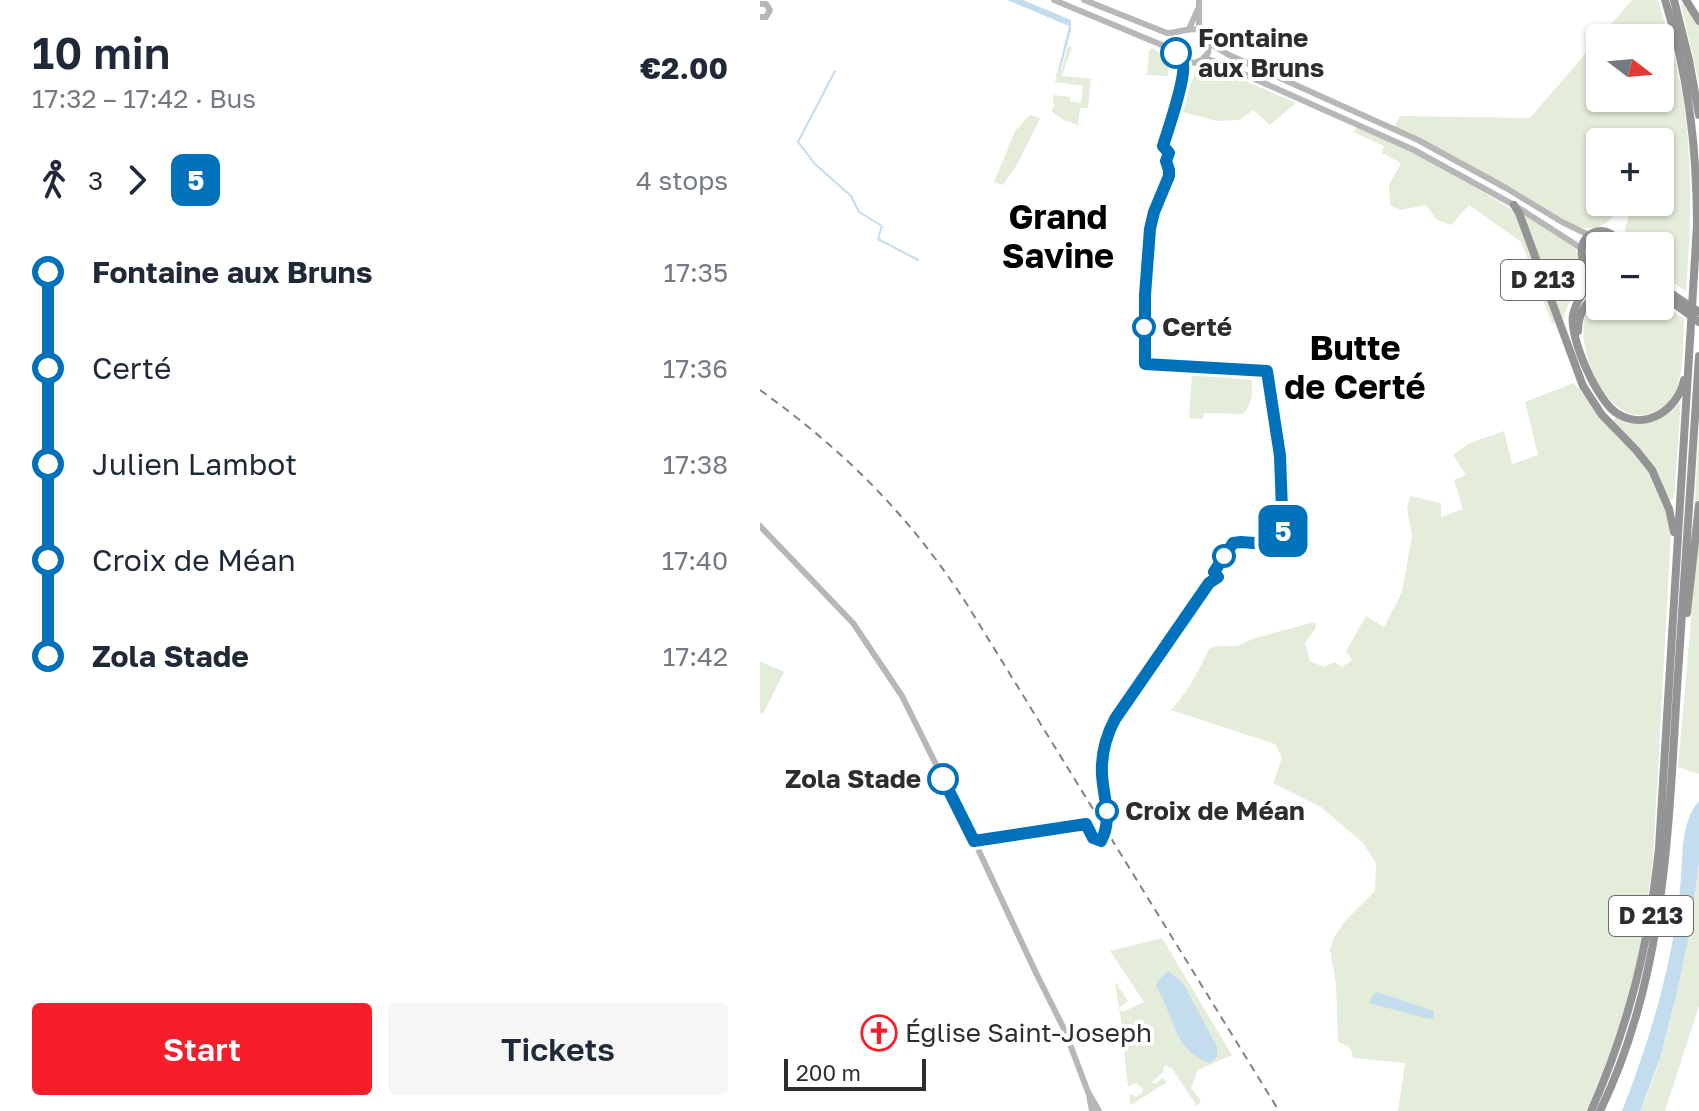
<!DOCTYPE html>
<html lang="en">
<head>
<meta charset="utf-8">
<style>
  :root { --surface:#fff; --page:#f6f6f7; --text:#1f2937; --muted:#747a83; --accent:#f71d2a }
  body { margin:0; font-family:"Golos Text",sans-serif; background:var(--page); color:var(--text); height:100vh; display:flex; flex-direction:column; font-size:30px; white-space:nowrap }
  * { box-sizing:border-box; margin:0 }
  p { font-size:26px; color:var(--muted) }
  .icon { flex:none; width:44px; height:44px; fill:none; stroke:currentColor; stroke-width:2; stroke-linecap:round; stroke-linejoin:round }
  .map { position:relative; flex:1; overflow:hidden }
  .side { display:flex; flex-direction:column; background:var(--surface); width:760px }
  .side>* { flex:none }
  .badge { padding:0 16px; border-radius:12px; font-size:28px; line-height:52px }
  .needle { width:52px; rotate:106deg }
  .fabs { position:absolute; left:826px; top:24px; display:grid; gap:16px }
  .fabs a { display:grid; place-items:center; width:88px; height:88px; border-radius:8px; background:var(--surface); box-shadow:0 2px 6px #0004; font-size:40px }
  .scale { position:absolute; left:24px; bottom:20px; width:142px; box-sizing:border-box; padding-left:8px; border:4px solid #2d2d2d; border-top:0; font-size:22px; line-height:28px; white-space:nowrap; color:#2d2d2d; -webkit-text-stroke:6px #fff; paint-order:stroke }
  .map>.badge { position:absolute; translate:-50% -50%; box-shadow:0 0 0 4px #fff }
  .legs { display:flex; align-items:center; gap:12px; height:88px; padding:0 32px; font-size:26px }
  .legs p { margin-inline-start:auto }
  .summary { display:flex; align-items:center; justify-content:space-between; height:136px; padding:0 32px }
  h1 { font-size:44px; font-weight:600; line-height:60px }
  .button { display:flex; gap:16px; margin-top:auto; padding:16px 32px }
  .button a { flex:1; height:92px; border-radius:8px; background:var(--accent); color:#fff; font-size:32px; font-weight:600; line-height:92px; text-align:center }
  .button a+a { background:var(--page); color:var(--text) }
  ul { padding:0 32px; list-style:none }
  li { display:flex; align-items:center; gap:28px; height:96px; font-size:30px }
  li i { display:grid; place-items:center; width:12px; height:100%; margin:0 10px; background:currentColor }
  li i::after { content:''; width:20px; height:20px; margin:-10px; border:6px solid; border-radius:50%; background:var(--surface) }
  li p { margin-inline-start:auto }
  li:first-child i { background:linear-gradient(#0000 50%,currentColor 0) }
  li:last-child i { background:linear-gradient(currentColor 50%,#0000 0) }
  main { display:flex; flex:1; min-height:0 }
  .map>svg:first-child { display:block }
  .green { fill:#e3edd9; fill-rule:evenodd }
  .water { fill:#c3ddef }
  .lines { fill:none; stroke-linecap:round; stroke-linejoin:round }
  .stream { stroke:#c3ddef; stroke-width:2 }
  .secondary { stroke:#b7b7b7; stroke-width:6 }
  .highway { stroke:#949494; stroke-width:8 }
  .rail { stroke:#828282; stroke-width:2; stroke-dasharray:8 6; stroke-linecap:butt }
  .line-1-casing { stroke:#fff; stroke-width:18 }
  .line-1 { stroke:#0072bc; stroke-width:12 }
  .stop-1-dot { fill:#fff; stroke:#0072bc; stroke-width:4 }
  .labels { text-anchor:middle; stroke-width:8; stroke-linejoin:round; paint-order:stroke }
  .shield { fill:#fff; stroke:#6c6c6c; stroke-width:2 }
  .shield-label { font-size:24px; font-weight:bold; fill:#2d2d2d }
  .stop-label { font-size:26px; font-weight:bold; fill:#2d2d2d; stroke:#fff; text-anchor:start }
  .poi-label { font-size:26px; fill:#2d2d2d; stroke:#fff; text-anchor:start }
  .district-label { font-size:34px; font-weight:bold; fill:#000; stroke:#fff }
</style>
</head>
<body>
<main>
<section class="side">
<div class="summary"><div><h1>10 min</h1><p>17:32 – 17:42 · Bus</p></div><b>€2.00</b></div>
<div class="legs"><svg class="icon" aria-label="walk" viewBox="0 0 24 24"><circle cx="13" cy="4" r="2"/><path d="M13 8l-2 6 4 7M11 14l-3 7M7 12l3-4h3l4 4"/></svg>3<svg class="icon" aria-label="forward" viewBox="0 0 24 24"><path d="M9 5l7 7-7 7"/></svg><b class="badge" style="background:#0072bc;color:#fff">5</b><p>4 stops</p></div>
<ul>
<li><i style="color:#0072bc"></i><b>Fontaine aux Bruns</b><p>17:35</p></li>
<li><i style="color:#0072bc"></i><span>Certé</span><p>17:36</p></li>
<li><i style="color:#0072bc"></i><span>Julien Lambot</span><p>17:38</p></li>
<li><i style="color:#0072bc"></i><span>Croix de Méan</span><p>17:40</p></li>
<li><i style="color:#0072bc"></i><b>Zola Stade</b><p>17:42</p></li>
</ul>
<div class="button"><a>Start</a><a>Tickets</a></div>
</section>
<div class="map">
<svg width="939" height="1111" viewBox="0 0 939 1111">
  <rect width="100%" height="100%" fill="#fff"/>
  <path class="green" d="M872 0H897L899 3C908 34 918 67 923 99 933 162 931 227 926 291L900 274V246H867L865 228 870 213 859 208C846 226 840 231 817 227L668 143 634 127 640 116 770 118ZM840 38H900V98H840ZM840 142H900V202H840Z
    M923 4 939 25V83L921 5Z
    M308 46 312 47 302 76 331 79 328 108H320L318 124 322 125 321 126 303 120 291 111 294 106 293 97 294 95 310 97V101L321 103 323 86 295 82 297 71H301Z
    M392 48 409 60 408 76 387 75 389 51Z
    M453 67 536 103 510 125 493 110 480 120 457 121 419 111 435 74 441 68Z
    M270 115 280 118V119L258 163 243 185 234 182 255 131Z
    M597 127 661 156 753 210 765 215 815 247 822 272 803 318 792 324 761 242 709 205 691 225 677 220 666 205 640 210 630 205 629 185 641 163 622 153 624 146 593 132Z
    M839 236 848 237 856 246H840V269C822 261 821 244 839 236Z
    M840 297V306H900V304L924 318C923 338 924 361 919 380 917 393 909 404 898 410 853 436 818 356 824 322 825 312 832 303 840 297Z
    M432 374 492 380C492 392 493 405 483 414L444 413 443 419 429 418Z
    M814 383 848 425 857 417C884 429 901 423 921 401L914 497 910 502 911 531 893 860C886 911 879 963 864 1012 853 1046 840 1079 826 1111H638L645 1063 593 1058C592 1047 588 1046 578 1042L576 985 570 950 574 937 585 921 615 891 616 863 603 843 561 807 513 783 522 758 515 744 411 710C428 691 438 672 449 649L457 646H477L495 638 555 622 556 628 545 643 550 661 564 667 575 662 582 667 592 660 586 651 606 616 624 627 642 592 652 536 647 508 650 496 681 503V517L703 509 694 480 706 475 693 455 708 444 744 431 752 464 778 455 765 402Z
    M939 434V774L918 767 939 530H933Z
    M0 661 24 672 3 714 0 712Z
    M939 864V1006L905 1111H880C888 1092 896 1073 902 1053 919 991 930 928 939 864Z
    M402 938 472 1055 438 1070 431 1088 441 1101 437 1106 411 1067 409 1068 407 1065 403 1068 404 1071 391 1083H396L403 1078 407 1082 371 1105 369 1095 372 1094 375 1097 382 1093 383 1089 376 1083 368 1087 360 1014 355 984 356 983 368 1001 359 1008 362 1012 384 1002 350 951Z"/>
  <path class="water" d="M247 0H263L311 20V30L300 71H298L309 26Z
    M939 801V864L929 934 917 992 901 1056 880 1111H862C891 1037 915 957 921 877 923 852 921 821 939 801Z
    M409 971 423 983 457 1047V1057L449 1063C411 1048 415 1015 396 987L398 980Z
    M617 992 674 1011 673 1019H669L609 1003 613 995Z"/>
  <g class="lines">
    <path class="stream" d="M75 71 38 142 55 164 91 196 99 212 122 226 118 239 158 260"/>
    <path class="secondary" d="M294 0 409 48 427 62 435 63 443 59 448 53 449 42
      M324 0 407 33C419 33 428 27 439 30L454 46 469 55 658 140 746 188 802 222 829 235
      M439 0V30
      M0 4H6L10 10 6 17H0
      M429 29 438 9
      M443 59H448L459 63 654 150 754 205 821 248
      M0 526 93 623 142 696 218 849 277 975 305 1031 328 1092 339 1111
      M329 1095 332 1111"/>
    <path class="highway" d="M914 0 929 60 939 115
      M926 0 939 21
      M754 205 759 213 823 386 842 415 876 450 892 470 909 509 914 532
      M824 263C812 233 848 218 862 246
      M840 273C829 284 816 299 813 315 809 338 838 403 858 414 887 431 918 409 924 380
      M900 286 939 312
      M819 293C823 281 825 273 822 260
      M900 293 939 322
      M818 331C818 314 826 301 840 292
      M927 613 939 505
      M831 1111C870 1023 889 943 899 848L937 225C937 148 928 73 905 0
      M840 1111C905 977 908 834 917 689 924 578 932 467 939 356"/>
    <path class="rail" d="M0 390C86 452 151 517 208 606L519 1111"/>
  </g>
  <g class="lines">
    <defs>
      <path id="line-1" d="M183 779 214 841 326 824 333 838 341 841C353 819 343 797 342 774 341 754 346 736 355 719L449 583 458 577 454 572 473 543 481 542 494 543 523 537 520 456 507 371 385 364V295L390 229 394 212 409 176V170L406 161 409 153 403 146C408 130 426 78 423 64 422 61 418 55 416 53"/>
    </defs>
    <use href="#line-1" class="line-1-casing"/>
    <use href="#line-1" class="line-1"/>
  </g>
  <defs>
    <symbol id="church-ring" viewBox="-11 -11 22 22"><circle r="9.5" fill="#fff" stroke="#f71d2a" stroke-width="1.5"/><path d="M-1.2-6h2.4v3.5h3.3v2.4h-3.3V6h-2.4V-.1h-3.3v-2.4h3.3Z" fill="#f71d2a"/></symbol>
  </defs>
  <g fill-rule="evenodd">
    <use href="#church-ring" x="99" y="1013" width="40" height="40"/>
  </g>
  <g class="stop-1-dot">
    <circle cx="416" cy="53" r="14"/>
    <circle cx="384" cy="327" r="10"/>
    <circle cx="464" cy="556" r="10"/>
    <circle cx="183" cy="779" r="14"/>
    <circle cx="347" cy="811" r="10"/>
  </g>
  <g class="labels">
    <g class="shield">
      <rect x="741" y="260" width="84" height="40" rx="6"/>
      <rect x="849" y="896" width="84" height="40" rx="6"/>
    </g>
    <g class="shield-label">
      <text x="783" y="288">D 213</text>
      <text x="891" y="924">D 213</text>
    </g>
    <g class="stop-label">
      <text x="438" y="47">Fontaine<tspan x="438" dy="30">aux Bruns</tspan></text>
      <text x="402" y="336">Certé</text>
      <text x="161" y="788" text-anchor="end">Zola Stade</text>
      <text x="365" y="820">Croix de Méan</text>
    </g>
    <g class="poi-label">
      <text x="145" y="1042">Église Saint-Joseph</text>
    </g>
    <g class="district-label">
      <text x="298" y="229">Grand<tspan x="298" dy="39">Savine</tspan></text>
      <text x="595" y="360">Butte<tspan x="595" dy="39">de Certé</tspan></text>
    </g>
  </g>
</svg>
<div class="fabs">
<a><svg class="needle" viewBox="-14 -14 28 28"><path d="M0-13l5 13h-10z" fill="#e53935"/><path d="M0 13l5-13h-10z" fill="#747a83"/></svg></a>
<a>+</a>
<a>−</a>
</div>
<div class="scale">200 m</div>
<b class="badge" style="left:523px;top:531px;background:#0072bc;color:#fff">5</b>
</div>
</main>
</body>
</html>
